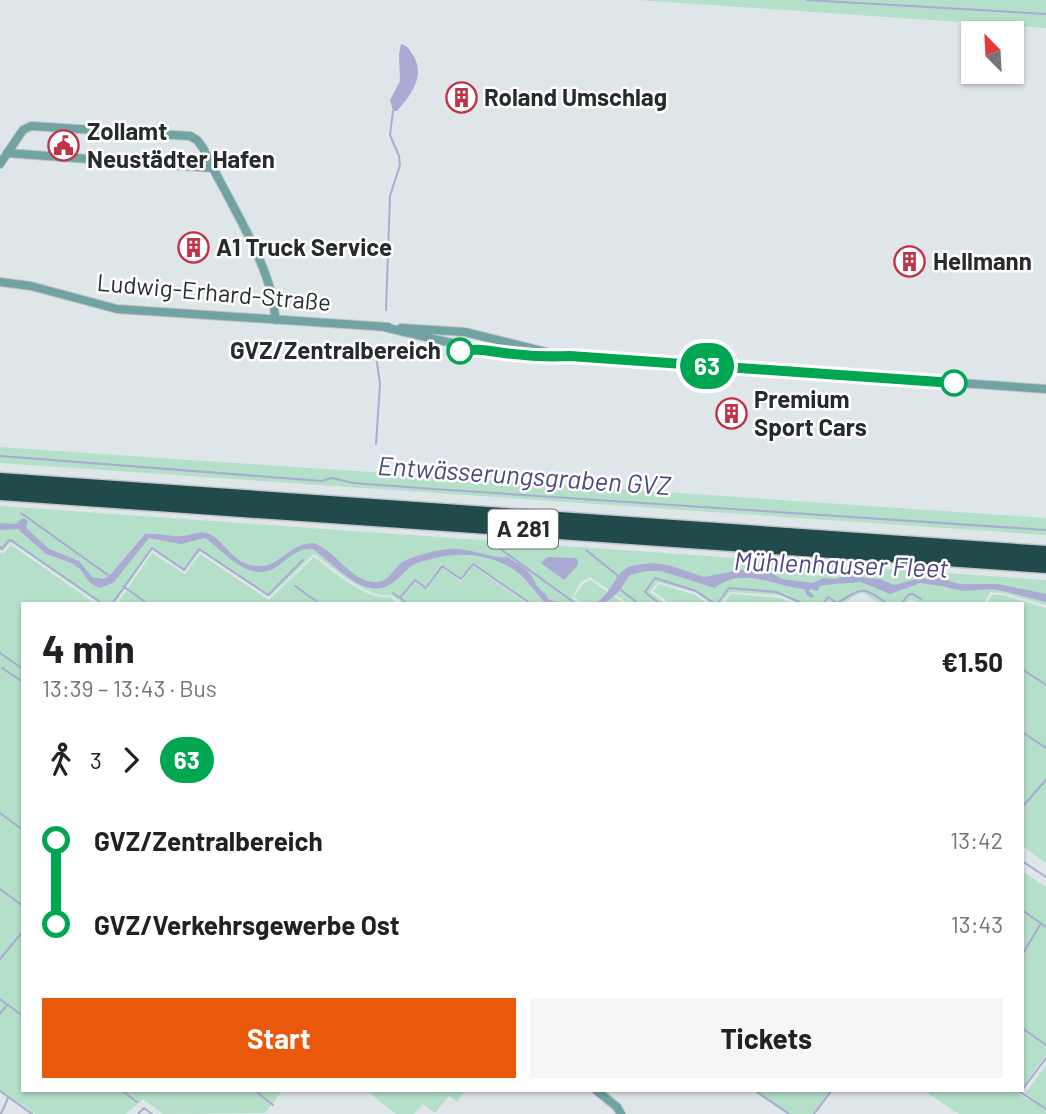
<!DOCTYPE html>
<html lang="en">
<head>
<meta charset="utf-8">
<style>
  :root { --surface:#fff; --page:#f6f6f6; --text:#202124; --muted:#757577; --accent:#ea580c }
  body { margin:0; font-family:Barlow,sans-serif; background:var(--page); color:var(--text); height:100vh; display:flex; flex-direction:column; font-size:26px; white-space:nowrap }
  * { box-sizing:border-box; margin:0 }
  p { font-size:23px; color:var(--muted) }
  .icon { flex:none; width:38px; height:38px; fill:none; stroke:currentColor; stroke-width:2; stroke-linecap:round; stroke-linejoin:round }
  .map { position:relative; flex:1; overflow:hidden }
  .side { position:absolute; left:21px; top:602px; width:1003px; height:490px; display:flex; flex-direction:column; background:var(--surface); border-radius:0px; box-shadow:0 2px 5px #0004 }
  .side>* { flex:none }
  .badge { padding:0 14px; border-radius:23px; font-size:24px; line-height:46px }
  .needle { width:46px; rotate:336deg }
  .fabs { position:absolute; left:961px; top:21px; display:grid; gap:14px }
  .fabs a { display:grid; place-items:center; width:63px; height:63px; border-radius:0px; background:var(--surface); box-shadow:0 2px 5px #0004; font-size:35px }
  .map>.badge { position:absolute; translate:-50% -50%; box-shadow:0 0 0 4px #fff }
  .legs { display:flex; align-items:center; gap:10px; height:77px; padding:0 21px; font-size:23px }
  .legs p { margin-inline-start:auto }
  .head { display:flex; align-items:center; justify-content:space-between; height:119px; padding:0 21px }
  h1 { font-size:38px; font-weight:700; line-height:52px }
  .button { display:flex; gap:14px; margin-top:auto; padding:14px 21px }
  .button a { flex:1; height:80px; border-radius:0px; background:var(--accent); color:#fff; font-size:28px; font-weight:700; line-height:80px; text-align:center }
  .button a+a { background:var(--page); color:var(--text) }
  ul { padding:0 21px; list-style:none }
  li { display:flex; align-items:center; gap:24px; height:84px; font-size:26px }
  li i { display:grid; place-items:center; width:10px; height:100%; margin:0 9px; background:currentColor }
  li i::after { content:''; width:18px; height:18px; margin:-9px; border:5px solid; border-radius:50%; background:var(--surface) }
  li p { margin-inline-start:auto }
  li:first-child i { background:linear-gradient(#0000 50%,currentColor 0) }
  li:last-child i { background:linear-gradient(currentColor 50%,#0000 0) }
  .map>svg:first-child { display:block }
  .green { fill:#b4dfc9 }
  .water { fill:#abaad3 }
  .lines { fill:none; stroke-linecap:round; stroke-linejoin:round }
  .stream { stroke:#abaad3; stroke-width:2 }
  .street-casing { stroke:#bec4c7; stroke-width:10 }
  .highway-casing { stroke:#bec4c7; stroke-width:17 }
  .street { stroke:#70a3a1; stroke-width:8 }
  .highway { stroke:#204b4a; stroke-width:14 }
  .line-1-casing { stroke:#fff; stroke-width:16 }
  .line-1 { stroke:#00a651; stroke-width:10 }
  .stop-1-dot { fill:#fff; stroke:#00a651; stroke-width:3.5 }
  .labels { text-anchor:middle; stroke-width:5; stroke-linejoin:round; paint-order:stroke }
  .shield { fill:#fff; stroke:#686b6b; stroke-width:2 }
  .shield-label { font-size:23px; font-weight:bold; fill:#282b2c }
  .poi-label { font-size:24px; font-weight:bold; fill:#282b2c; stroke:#fff; text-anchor:start }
  .street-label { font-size:24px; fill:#282b2c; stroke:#fff }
  .stop-label { font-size:24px; font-weight:bold; fill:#282b2c; stroke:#fff; text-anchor:end }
  .water-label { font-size:26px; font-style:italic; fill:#4c477e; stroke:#fff }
</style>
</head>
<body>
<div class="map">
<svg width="1046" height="1114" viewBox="0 0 1046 1114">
  <rect width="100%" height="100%" fill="#dfe6e9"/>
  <path class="green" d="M638 0H1046V28Z
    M0 447 1046 518V535L0 463Z
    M0 506 1046 580V605L1004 593 990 592 984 604H922L912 599C904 602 895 607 884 604 863 598 867 583 844 604H834L829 601 827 604H801L780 595 730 592 720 604H711L696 592 658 582 650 592 667 604H629L590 577 581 582 572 598 580 604H532L473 563 461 578 441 564 426 587 414 579 398 600 390 595C368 599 332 567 314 554L269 597 200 551 185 571 152 550 114 604H100L11 542 2 551 0 550Z
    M11 545 96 604H23V1090H283L265 1113 163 1114 143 1099 126 1114H35L0 1090V552L3 554Z
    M152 553 185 574 200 554 269 600 314 557C332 571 367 601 390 597L398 603 415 582 427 589 442 567 461 581 473 566 528 604H117Z
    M590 580 625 604H584L574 597 583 584Z
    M659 584 695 595 708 604H671L653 591Z
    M731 594 779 598 796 604H723Z
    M992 595H1003L1046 608V863L1022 846V604H987Z
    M1022 871 1046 887V1055L1022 1088Z
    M1046 1065V1114H959L923 1090H1020L1018 1094 1043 1107 1025 1094Z
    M366 1090H466L457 1102 449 1096 435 1113 423 1104 414 1114H396Z
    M754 1090H832L814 1114H789Z"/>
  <path class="water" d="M401 44C408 46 409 49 413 55 426 76 411 95 397 111H393L390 100 400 81 399 54Z
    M23 518 28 521 26 528 49 549 79 561 92 577 104 579 111 574 145 534C158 533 170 537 183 536 192 535 199 530 209 534 225 541 233 565 257 566 280 568 288 544 313 543 335 550 348 578 372 582 392 584 392 566 406 560 418 555 436 550 449 549 468 547 496 560 508 557 514 562 522 565 528 571 534 578 536 589 546 594L549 600 558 602V604H546C538 596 533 587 525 579 503 556 465 550 435 558 427 561 417 561 410 567 399 577 388 592 370 588 352 585 328 560 313 549 286 546 280 581 249 570 231 563 220 548 205 538L181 544 149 538 113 583 100 588 90 583 80 569 72 563 46 554 18 529 0 530V523L16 524Z
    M547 557 575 558 578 560V565L564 580 541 563Z
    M653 563 668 565 704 577 740 570 771 573 782 579 812 583 824 578 834 579 847 576 880 579 894 585 917 579 941 578 959 584H998L1046 594V602L1007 592 992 589 963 591 942 586 920 583 890 594 861 582 823 585 819 587 818 591 811 589 809 591 814 596 812 598 807 595 804 589C774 586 742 566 715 588L661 571H646L630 575C619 591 613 604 593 604 611 597 614 573 629 567 636 564 645 564 653 563Z"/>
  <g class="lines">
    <path class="stream" d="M807 0 1046 14
      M386 310 390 196 400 165 399 156 390 135 393 111
      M375 348 380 384 376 444
      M0 456 322 481 332 478 353 483 434 489 1046 530
      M21 513 108 575
      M495 545 576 604
      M0 547 2 549 9 540 12 541 103 604
      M586 550 617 575 619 581
      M123 586 148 604
      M295 586 320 604
      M621 590 639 604
      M393 593 408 604
      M400 598 415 580 426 588 442 566 461 579 473 564 531 604
      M837 603C863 588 861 585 888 604
      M112 604 152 548 184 570 199 549 268 595 303 560
      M660 604 645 592 655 578 696 591 715 604
      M717 604 729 588 776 592 804 604
      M823 604 828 597 837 603
      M901 604 908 595 913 594 921 599
      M0 653 23 669
      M2 668 23 682
      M1022 669 1046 685
      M1022 732 1046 748
      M1022 807 1046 780
      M0 813 23 830
      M1022 861 1046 877
      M0 889 23 906
      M1022 910 1046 927
      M1022 955 1041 923
      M0 959 23 931
      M0 999 23 1016
      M0 1014 7 1005
      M1022 1028 1046 1045
      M121 1090 137 1102
      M254 1090 273 1105
      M754 1090 789 1114
      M1017 1090 1046 1109
      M1022 1090 1046 1058
      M0 1091 32 1114
      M1 1114 8 1098
      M138 1114 144 1108 152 1114
      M814 1114 832 1090"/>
    <defs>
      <path id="street" d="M7 153 212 168
        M0 164 23 130 31 126 190 136 197 140 203 148C225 196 275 269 275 320
        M0 282 31 286 117 309 388 327
        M384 327C446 342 507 358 570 356L1046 389
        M401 328 465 332 550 353
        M596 1090 617 1107 621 1114"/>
      <path id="highway" d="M0 480 1046 553
        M0 493 1046 566"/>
    </defs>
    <use href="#street" class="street-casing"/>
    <use href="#highway" class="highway-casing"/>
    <use href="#street" class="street"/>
    <use href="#highway" class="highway"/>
  </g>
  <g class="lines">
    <defs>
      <path id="line-1" d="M460 351C478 348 487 351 504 353 526 356 548 357 570 356L954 383"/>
    </defs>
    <use href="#line-1" class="line-1-casing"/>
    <use href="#line-1" class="line-1"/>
  </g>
  <defs>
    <symbol id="building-ring" viewBox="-11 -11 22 22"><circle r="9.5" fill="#fff" stroke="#c23246" stroke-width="1.5"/><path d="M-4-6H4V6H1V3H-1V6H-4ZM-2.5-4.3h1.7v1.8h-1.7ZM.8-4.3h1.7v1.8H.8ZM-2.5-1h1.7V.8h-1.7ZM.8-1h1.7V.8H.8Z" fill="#c23246"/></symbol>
    <symbol id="civic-ring" viewBox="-11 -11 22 22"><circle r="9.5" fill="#fff" stroke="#c23246" stroke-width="1.5"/><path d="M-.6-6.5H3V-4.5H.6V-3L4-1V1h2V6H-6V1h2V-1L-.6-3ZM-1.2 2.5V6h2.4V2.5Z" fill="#c23246"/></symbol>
  </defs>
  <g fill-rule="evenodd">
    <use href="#building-ring" x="444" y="80" width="35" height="35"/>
    <use href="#civic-ring" x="46" y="128" width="35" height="35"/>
    <use href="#building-ring" x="176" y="230" width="35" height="35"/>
    <use href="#building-ring" x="892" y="244" width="35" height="35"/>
    <use href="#building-ring" x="714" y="396" width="35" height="35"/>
  </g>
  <g class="stop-1-dot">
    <circle cx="460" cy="351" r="12"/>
    <circle cx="954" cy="383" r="12"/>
  </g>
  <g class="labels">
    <rect class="shield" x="488" y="509.5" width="70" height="39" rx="5"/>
    <g class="shield-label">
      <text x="523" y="537">A 281</text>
    </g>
    <g class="poi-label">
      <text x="484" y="106">Roland Umschlag</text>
      <text x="87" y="140">Zollamt<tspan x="87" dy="28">Neustädter Hafen</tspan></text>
      <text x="216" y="256">A1 Truck Service</text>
      <text x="933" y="270">Hellmann</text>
      <text x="754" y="408">Premium<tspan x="754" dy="28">Sport Cars</tspan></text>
    </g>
    <g class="street-label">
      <text transform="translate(214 293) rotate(5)" y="8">Ludwig-Erhard-Straße</text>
    </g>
    <g class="stop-label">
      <text x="441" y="359">GVZ/Zentralbereich</text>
    </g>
    <g class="water-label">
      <text transform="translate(524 476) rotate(4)" y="9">Entwässerungsgraben GVZ</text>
      <text transform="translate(841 565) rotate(2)" y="9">Mühlenhauser Fleet</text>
    </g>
  </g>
</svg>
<div class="fabs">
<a><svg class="needle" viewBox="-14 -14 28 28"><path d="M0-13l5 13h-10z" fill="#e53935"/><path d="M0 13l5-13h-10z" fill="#757577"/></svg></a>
</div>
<b class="badge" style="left:707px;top:366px;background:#00a651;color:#fff">63</b>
<section class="side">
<div class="head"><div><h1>4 min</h1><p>13:39 – 13:43 · Bus</p></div><b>€1.50</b></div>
<div class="legs"><svg class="icon" aria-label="walk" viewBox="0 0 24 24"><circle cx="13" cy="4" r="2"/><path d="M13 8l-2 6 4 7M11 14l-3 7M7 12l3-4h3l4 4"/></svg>3<svg class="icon" aria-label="forward" viewBox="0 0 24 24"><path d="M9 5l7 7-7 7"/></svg><b class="badge" style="background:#00a651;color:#fff">63</b></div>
<ul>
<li><i style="color:#00a651"></i><b>GVZ/Zentralbereich</b><p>13:42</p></li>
<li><i style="color:#00a651"></i><b>GVZ/Verkehrsgewerbe Ost</b><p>13:43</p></li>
</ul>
<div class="button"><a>Start</a><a>Tickets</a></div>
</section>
</div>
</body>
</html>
